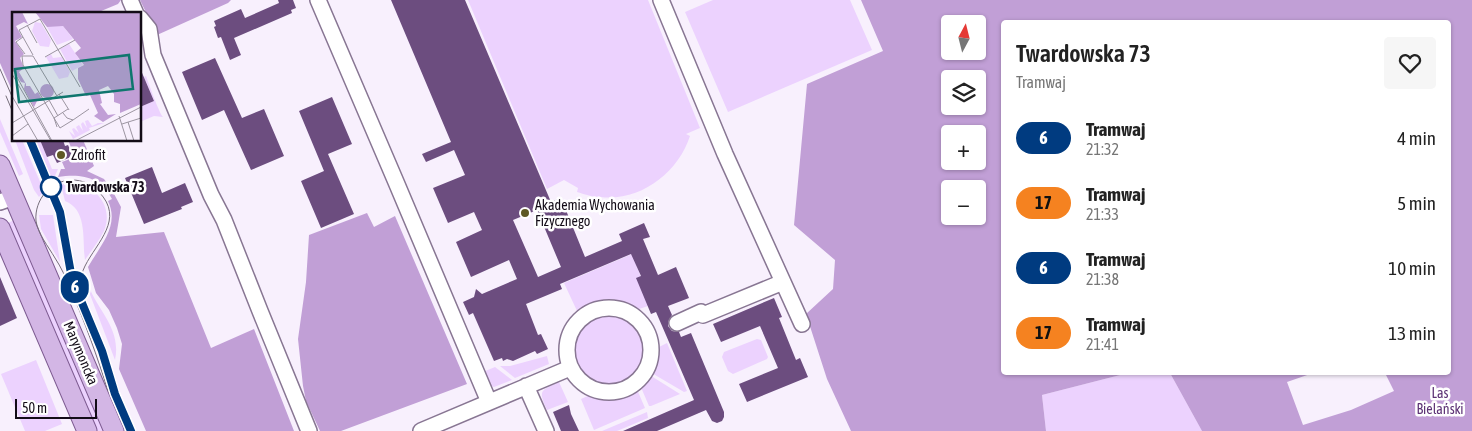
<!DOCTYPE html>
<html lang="pl">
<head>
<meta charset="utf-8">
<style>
  :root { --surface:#fff; --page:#f6f6f6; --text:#222; --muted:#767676 }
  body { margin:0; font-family:"Asap Condensed",sans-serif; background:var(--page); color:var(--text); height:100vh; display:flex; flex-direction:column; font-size:19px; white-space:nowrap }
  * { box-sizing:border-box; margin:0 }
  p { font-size:16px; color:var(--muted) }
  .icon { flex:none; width:28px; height:28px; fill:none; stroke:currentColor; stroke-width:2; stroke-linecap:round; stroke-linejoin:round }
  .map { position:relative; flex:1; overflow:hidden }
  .sheet { position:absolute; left:1001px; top:20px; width:450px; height:355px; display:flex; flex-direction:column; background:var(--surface); border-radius:5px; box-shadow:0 1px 4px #0004 }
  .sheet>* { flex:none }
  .badge { padding:0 10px; border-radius:16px; font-size:18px; line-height:32px }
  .needle { width:32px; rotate:7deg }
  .fabs { position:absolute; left:941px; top:15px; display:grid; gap:10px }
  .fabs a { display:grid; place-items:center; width:45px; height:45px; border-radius:5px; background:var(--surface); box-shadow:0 1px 4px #0004; font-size:25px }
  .scale { position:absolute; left:15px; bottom:12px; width:82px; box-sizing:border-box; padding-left:5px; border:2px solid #130c17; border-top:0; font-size:14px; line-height:18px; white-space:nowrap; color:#130c17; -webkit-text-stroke:4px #fff; paint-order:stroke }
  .map>.badge { position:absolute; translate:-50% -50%; box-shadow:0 0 0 2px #fff }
  .round { display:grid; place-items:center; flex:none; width:52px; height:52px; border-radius:5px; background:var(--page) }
  .headline { display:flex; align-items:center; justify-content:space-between; height:85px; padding:0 15px }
  h1 { font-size:24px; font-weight:600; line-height:38px }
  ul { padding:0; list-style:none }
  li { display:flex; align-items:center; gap:15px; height:65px; padding:0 15px }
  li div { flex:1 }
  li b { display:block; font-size:19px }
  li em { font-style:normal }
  li .badge { min-width:55px; font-weight:700; text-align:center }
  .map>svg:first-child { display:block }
  .green { fill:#ecd2fe }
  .forest { fill:#c19fd6; fill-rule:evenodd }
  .building { fill:#6c4d7f; fill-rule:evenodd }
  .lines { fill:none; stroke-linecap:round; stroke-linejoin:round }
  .minor-casing { stroke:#887693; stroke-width:18 }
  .major-casing { stroke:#7d5b91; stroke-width:21 }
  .minor { stroke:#fff; stroke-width:15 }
  .major { stroke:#d3b6e5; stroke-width:19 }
  .tram { stroke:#766e7a; stroke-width:1 }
  .line-casing { stroke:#fff; stroke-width:11 }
  .line { stroke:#003b80; stroke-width:8 }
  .poi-dot { fill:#5e5824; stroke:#fff; stroke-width:2 }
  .stop-dot { fill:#fff; stroke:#003b80; stroke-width:2.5 }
  .labels { text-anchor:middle; stroke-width:5; stroke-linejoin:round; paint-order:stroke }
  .poi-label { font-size:14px; fill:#130c17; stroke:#fff; text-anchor:start }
  .stop-label { font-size:14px; font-weight:bold; fill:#130c17; stroke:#fff; text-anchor:start }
  .street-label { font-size:14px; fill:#130c17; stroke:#fff }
  .park-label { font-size:14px; fill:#5d3275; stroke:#fff }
  .inset-road { fill:none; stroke:#9c95a1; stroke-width:1 }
  .view { fill:#0f766e; fill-opacity:0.15; stroke:#0f766e; stroke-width:2.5 }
  .inset-edge { fill:none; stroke:#130c17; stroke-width:2.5 }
</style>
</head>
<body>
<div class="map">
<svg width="1472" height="431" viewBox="0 0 1472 431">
  <rect width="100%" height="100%" fill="#f8f0fd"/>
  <path class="green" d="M468 0H648L700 128 686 134 690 136C678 173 640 202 600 197 592 197 584 194 577 192L578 188 564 180 547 189Z
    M713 0H850L872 50 728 112 685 12Z
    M146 76C149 84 159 113 163 117L154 116 140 122V107L154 101 144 77Z
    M0 119 23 174 19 176 0 132Z
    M15 140H22L44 191 39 197 34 190Z
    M33 140H40L52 169H58L54 178 55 182 52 184Z
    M66 183C92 181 115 204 104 231 99 241 91 251 85 260 82 240 88 210 65 201L61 185Z
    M39 215H53L60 262 41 229Z
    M17 219 107 431H94L5 224Z
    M632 254 641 277 648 306 633 311C615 302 596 301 578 313L564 283Z
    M87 281C95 309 122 327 115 360L86 284Z
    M573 350a37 37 0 1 1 74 0a37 37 0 1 1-74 0Z
    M757 339 761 340 768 357 767 359 733 374 728 371 722 357 724 352Z
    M667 343 687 391 684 392 650 372 653 365 655 349Z
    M547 356 549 364 515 378 500 366H510Z
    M36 360 62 424 45 431H25L1 374Z
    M495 367 512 380 494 387 489 385 483 372Z
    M1128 373H1170L1202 431H1046L1042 395Z
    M648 374 680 394 651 406H649L640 385Z
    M559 382 568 402 547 410C538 390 540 391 559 382Z
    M636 387 645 408 594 430 581 399 592 394C608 398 622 396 636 387Z
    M647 412 648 418 617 431H602Z"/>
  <path class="forest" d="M0 0H121L118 4 94 14H14V95L0 63Z
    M140 0H231L228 3 157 35Z
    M861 0H1472V431H1202L1170 373H1313L1287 382 1303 425 1351 410 1394 391 1385 373 1449 372V22H1004V372L1128 373 1042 395 1046 431H851L827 379 806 314 833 289 835 260 794 225 807 84 883 51ZM950 24H978V51H950ZM950 79H978V106H950ZM950 134H978V161H950ZM950 189H978V216H950Z
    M68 140H83L94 166 87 171 104 179 113 192 121 207 116 237 164 232 211 348 254 329 294 431H146L119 369 122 344 117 328 109 310 96 293 88 267C100 246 120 226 108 201L112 199C101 177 81 173 58 177L61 169H65L62 162 75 157Z
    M367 213 374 227 395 216 467 384 341 431H320L306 401 303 386 298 339 306 282 309 235Z"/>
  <path class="building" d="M278 0H293L296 8 291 10 292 13 234 38 241 55 230 60 221 37 218 38 214 27 216 26 214 21 241 9 245 18 279 3Z
    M391 0H465L551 202 561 198 585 257 622 241 619 234 644 223 650 237 643 239 658 275 676 267 689 298 668 306 672 315 668 322V326L672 331 679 332 681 337 691 333 724 412V417L722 421 717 423 712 421 706 410 657 431H623L694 400 656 312 651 314 636 278 641 276 631 254 560 284 562 289 526 304 538 335 541 334 548 349 537 354 535 351 513 361 507 359 503 361 502 358 494 361 473 313 469 315 463 302 474 297 476 289 482 294 517 279 509 260 471 277 456 242 482 230 474 212 448 223 433 188 465 175 454 150 426 162 422 154 451 142ZM537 210 561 267 538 277 513 220Z
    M215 58 242 118 264 109 284 156 251 170 224 110 202 120 182 72Z
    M140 68 154 101 140 107Z
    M332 97 352 144 328 154 354 214 321 228 301 181 324 171 299 111Z
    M40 140H63L65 146 68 145 73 156 57 163 53 155 47 157Z
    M152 167 162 193 185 183 193 202 181 207 182 209 144 224 125 178Z
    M0 277 17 318 0 326Z
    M774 298 782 317 779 318 796 360 800 358 808 377 747 402 739 384 778 368 760 326 721 342 713 324Z
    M569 405 571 414 579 431H561L553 412Z"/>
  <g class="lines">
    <defs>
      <path id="minor" d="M130 0 136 14
        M318 0 396 182 489 402
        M661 0 725 154 802 324
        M140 18 149 29 153 55 211 195 224 220 260 311 309 431
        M0 202 14 197
        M567 350a42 42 0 1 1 84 0a42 42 0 1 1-84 0Z
        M677 323 701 312 703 315 783 282
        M526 386 546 431
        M421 431 570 368"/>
      <path id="major" d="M0 165 114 431
        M0 228 87 431"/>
    </defs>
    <use href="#minor" class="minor-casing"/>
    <use href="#major" class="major-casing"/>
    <use href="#minor" class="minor"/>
    <use href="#major" class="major"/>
    <path class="tram" d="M0 69 14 101
      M6 96 14 115
      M30 140 60 212 69 265 74 285
      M81 303C79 291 79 278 85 266 97 242 125 219 99 192 92 184 82 180 72 180 62 180 52 185 45 193 39 200 35 210 36 221 38 234 48 246 55 258 61 267 66 278 70 288 85 322 97 356 108 391
      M110 381 131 431"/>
  </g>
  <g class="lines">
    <defs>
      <path id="line" d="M30 140 60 212 72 279 102 351 115 394 131 431"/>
    </defs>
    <use href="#line" class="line-casing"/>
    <use href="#line" class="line"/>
  </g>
  <g class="poi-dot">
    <circle cx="61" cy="155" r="5"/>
    <circle cx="525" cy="213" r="5"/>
  </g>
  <circle class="stop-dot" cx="51" cy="187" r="10"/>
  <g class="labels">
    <g class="poi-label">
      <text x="71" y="160">Zdrofit</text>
      <text x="535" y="210">Akademia Wychowania<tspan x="535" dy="16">Fizycznego</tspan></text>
    </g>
    <g class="stop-label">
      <text x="66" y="192">Twardowska 73</text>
    </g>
    <g class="street-label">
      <text transform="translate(81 353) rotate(67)" y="5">Marymoncka</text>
    </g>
    <g class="park-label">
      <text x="1440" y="398">Las<tspan x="1440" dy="16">Bielański</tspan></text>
    </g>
  </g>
  <g transform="translate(12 12)">
    <rect width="129" height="129" fill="#f8f0fd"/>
    <path d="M23 10 29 11 39 28 37 35 28 34 20 19ZM38 14H51L61 27 45 33 35 15ZM57 32 71 53 60 59 48 37ZM39 42 41 46 50 45 58 60 56 65 47 67 34 45ZM76 108 80 114 86 111H92L77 116 78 118 61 127 57 119 63 124 60 117 62 116 67 121 64 115 67 113 71 119 69 112 71 110 75 116 73 109Z" fill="#ecd2fe"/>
    <path d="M0 0H10L16 12 12 10 4 14 10 25 3 29 12 42 8 46 12 56 7 60 14 72V74H18L23 82 26 80 31 89H25L22 95 12 77 13 71 9 70 0 56ZM23 0H129V92L108 101V92L102 90V82L96 74 87 78 90 91 88 92 96 103 104 102 91 110 82 104 86 101 78 83 74 84 66 67V56L72 53 63 41 69 36 51 14 35 15ZM28 79a7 7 0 1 1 14 0a7 7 0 1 1-14 0Z" fill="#c19fd6"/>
    <path class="inset-road" d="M15 13 25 31M11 25 4 30 13 42M21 43 7 18 28 7 68 75M33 45 63 28M0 56 40 129M0 62 39 129M47 82 57 98M0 84 26 129M45 84 21 44H10L11 53 42 106 56 97M37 88 46 104M107 104 115 129M61 108 77 97M116 110 122 129M0 111 51 80M110 112 129 106M45 115 42 106 48 116 61 108 55 106 51 101M0 124 16 112M63 129 129 95"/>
    <path class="view" d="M117 43 121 77 7 90 3 57Z"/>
    <rect width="129" height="129" class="inset-edge"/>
  </g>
</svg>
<div class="fabs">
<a><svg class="needle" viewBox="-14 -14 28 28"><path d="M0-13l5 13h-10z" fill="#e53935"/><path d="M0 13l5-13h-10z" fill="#767676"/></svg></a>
<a><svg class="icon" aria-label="layers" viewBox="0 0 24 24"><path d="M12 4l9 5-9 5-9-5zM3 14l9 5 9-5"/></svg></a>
<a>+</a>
<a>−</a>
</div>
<div class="scale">50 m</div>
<b class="badge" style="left:75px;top:287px;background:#003b80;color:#fff">6</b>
<section class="sheet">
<div class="headline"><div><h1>Twardowska 73</h1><p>Tramwaj</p></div><a class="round"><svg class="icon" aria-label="heart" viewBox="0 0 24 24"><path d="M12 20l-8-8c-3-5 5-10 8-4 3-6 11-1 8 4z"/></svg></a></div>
<ul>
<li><span class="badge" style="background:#003b80;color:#fff">6</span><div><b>Tramwaj</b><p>21:32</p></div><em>4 min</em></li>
<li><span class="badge" style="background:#f58220;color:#111">17</span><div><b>Tramwaj</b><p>21:33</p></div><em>5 min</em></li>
<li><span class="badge" style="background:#003b80;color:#fff">6</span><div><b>Tramwaj</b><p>21:38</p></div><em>10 min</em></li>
<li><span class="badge" style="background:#f58220;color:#111">17</span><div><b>Tramwaj</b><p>21:41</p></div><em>13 min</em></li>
</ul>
</section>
</div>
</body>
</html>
